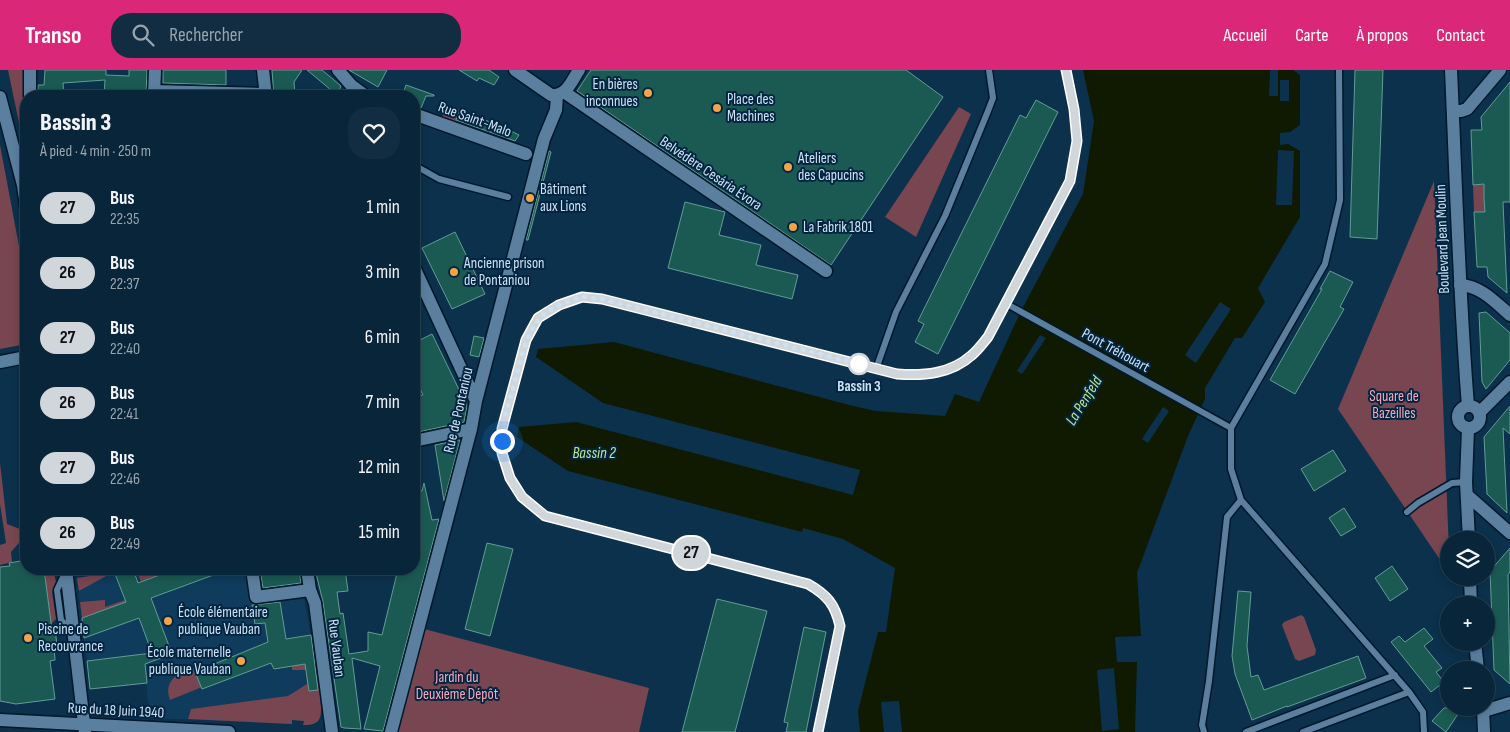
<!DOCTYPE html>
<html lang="fr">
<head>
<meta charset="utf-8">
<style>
  :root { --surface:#092539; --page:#122d41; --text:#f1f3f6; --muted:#99a5ae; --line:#294253; --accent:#db2777 }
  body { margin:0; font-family:"Sofia Sans Condensed",sans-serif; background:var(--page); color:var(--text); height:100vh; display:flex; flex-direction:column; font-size:19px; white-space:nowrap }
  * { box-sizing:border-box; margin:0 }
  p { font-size:16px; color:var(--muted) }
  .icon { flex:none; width:28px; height:28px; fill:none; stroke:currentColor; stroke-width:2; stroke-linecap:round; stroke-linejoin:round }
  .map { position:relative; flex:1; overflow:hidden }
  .panel { position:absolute; left:20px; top:20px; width:400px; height:485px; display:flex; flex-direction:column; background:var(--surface); border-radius:20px; box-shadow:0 2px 8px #0003,0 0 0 1px var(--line) }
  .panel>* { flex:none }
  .badge { padding:0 10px; border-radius:16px; font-size:18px; line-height:32px }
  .controls { position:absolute; left:1440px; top:461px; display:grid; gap:10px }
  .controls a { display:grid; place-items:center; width:55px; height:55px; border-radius:50%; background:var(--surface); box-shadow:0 2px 8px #0003,0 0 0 1px var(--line); font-size:25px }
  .you { position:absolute; width:25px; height:25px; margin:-12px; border:4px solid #fff; border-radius:50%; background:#1a73e8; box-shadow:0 0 0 8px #1a73e833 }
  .map>.badge { position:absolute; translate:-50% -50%; box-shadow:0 0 0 2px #fff }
  .round { display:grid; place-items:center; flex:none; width:52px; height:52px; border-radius:20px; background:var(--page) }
  .head { display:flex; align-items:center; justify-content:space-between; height:85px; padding:0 20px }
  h1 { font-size:24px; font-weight:800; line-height:38px }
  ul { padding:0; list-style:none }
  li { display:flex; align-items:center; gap:15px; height:65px; padding:0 20px }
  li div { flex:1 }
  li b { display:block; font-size:19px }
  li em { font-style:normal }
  li .badge { min-width:55px; font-weight:700; text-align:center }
  header { display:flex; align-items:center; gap:30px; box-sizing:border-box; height:70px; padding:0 25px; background:var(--accent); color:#fff }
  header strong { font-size:24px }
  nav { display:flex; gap:28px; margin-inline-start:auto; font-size:18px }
  .search { width:350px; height:45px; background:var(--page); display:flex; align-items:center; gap:12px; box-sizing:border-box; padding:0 18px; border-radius:20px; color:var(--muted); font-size:19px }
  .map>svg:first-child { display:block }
  .built { fill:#0f3b5c }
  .green { fill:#774651 }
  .water { fill:#101a00 }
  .pier { fill:#0c314c }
  .building { fill:#1b5a53; stroke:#619d95 }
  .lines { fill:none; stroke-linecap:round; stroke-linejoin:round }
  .lane-casing { stroke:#00182c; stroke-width:9 }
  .street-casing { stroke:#00182c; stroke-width:15 }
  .secondary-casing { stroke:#00182c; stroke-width:15 }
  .lane { stroke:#5b809f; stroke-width:6 }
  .street { stroke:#5b809f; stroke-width:12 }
  .secondary { stroke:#5b809f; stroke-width:12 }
  .line-casing { stroke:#fff; stroke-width:11 }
  .line { stroke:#d1d6db; stroke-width:8 }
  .walk { stroke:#cee1f3; stroke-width:5; stroke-dasharray:0 9 }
  .poi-dot { fill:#f6a246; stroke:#022641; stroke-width:2 }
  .stop-dot { fill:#fff; stroke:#d1d6db; stroke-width:2.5 }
  .labels { text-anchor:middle; stroke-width:4; stroke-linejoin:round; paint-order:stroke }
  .poi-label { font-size:15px; fill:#cee1f3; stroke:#022641; text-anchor:start }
  .street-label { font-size:15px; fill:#cee1f3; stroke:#022641 }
  .stop-label { font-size:15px; font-weight:bold; fill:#cee1f3; stroke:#022641 }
  .park-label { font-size:15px; fill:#faa7b9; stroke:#022641 }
  .water-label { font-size:16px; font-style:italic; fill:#c3e586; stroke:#022641 }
</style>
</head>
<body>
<header>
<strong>Transo</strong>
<div class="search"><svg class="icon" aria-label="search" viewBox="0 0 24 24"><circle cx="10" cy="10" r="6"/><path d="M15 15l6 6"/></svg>Rechercher</div>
<nav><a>Accueil</a><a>Carte</a><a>À propos</a><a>Contact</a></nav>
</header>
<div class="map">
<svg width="1510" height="662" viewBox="0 0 1510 662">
  <rect width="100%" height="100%" fill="#0c314c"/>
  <path class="built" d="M117 499H248L253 535 304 528 311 568 320 647 317 652 312 654 303 655 304 651 292 650V654L150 648 143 584 87 591 77 508 103 504Z"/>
  <path class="green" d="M8 0H24L26 82 18 48Z
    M447 35 460 40 456 52 442 47Z
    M959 37 971 44 916 167 885 147Z
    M0 75 19 176 25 272 21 275 0 279Z
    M1434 111 1449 481V503L1338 339Z
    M1484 114 1485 142H1474L1473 115Z
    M0 393 7 454 25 461 26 465 11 482 12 492 0 495V475L6 473 0 434Z
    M44 499H53L56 512 52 522 56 549 51 554Z
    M117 499H124L108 505 79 521 77 508 103 504Z
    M136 499H176L141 512Z
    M105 530V537L125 530 126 532 82 548 80 532Z
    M1301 545 1304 547 1316 580 1315 585 1299 591 1295 589 1282 555 1284 552Z
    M424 559 649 618 639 662H397Z
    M314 593C316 605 326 643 318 651 314 655 309 655 303 655L304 651 292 650V654L188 649 191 639 288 626 307 614 306 600H292V596Z
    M193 597 202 617 170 630C163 611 178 603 193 597Z"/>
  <path class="water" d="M1083 0H1293L1300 5V55L1290 62 1280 63V75L1288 74 1300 81V147L1258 218 1265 232 1242 268H1235L1205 318V329L1188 366 1137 503 1141 566 1115 567 1117 592H1137L1135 662H860L858 641 878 562H886L895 498 843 469 803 458 802 462 568 401 517 367 519 357 576 352 853 425 860 400 603 333 536 287 538 279 614 272 853 336 876 341 945 346 955 324 979 332 1021 241 1083 124 1094 51Z"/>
  <path class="pier" d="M1270 0H1278V26H1269Z
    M1280 10H1289V31H1280Z
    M1278 80 1294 81 1292 135H1276Z
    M1220 232 1231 239 1196 293 1185 285Z
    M1040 265 1046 268 1022 304 1017 301Z
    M1163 337 1169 341 1148 373 1142 369Z
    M1114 598 1119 659 1102 661 1097 600Z
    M899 631 902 662H884L881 632Z"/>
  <path class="building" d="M45 0H106V5L129 6V0H147L146 26H104L105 10 63 13 64 26H38V15H44Z
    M163 0H226V15L163 13Z
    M272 0H302L294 12 295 26H274Z
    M307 0H322L341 16 337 25Z
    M349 0H387L378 17Z
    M459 0H489L499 7 494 15 479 8 477 11Z
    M591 0H906L943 27 831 195 577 21Z
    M1355 0H1383L1377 169 1350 167Z
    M1510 12V132H1503L1507 223 1488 207 1487 197H1477L1474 142H1485L1484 128V114L1473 115 1471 60H1482L1481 47Z
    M406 15 434 25V26H426L421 38 414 36V26H402Z
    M1036 30 1058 42 938 284 915 272 924 254 918 251 1020 45 1026 48Z
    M460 40 505 58 519 65 515 71 456 50Z
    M549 81 551 82 528 170H526Z
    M685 132 725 142 719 165 761 175 756 195 798 205 792 229 668 198Z
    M455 162 485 224 452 239 422 178Z
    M1330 201 1353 212 1340 237 1344 239 1295 324 1270 310 1322 219H1320Z
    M1486 242 1510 263V290L1486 319 1482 312 1479 243Z
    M432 264 467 336 464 352 414 363V327L423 325 414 307V273Z
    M474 266 484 268 479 287 470 285Z
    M1510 336V364L1503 358 1507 443 1487 424 1484 367Z
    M459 370H460L444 431 435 375Z
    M1333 380 1346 401 1314 421 1301 399Z
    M424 413 432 450 439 449 383 661 364 659 380 596 352 588 361 659 344 658 341 657 323 532 315 499H345L348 521 337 522 340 544 343 543 349 584 368 581V562L382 565 398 499H414V452L418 435 414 434V419L422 421Z
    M1344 438 1356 457 1341 466 1329 448Z
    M487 473 513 479 490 566 465 559Z
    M1510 478V502L1508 505 1510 614 1494 600 1490 501Z
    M26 490V499H44L52 560 55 559 57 575 54 576 55 590 50 591 55 629 16 634 0 631V497L10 496 9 493Z
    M1392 496 1408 519 1390 531 1375 508Z
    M129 499H133L138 513 176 499 227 500 151 528 172 584 145 594 147 613 90 619 87 591 152 583 139 548 84 568 82 548 126 532 115 504Z
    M260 499H299L301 513 263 518Z
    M1238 521 1251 522 1247 576 1251 607 1258 605 1264 620 1358 586 1366 608 1287 637V636L1252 650 1235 604 1232 586Z
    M717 529 767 541 735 662H682Z
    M280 532 286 569 311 565 318 620 309 621 305 594 274 599 271 593 202 619 195 602 268 572 265 553 255 554 252 535Z
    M804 557 826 562 806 662H786L788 653 784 652Z
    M1424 558 1433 569 1424 576 1442 598 1436 602 1444 612 1431 622 1391 572 1399 566 1405 572Z
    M1444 638H1462L1446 662 1432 651Z"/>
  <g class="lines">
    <defs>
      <path id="lane" d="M1339 0 1340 130 1325 194 1231 358V399L1241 430 1409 622 1423 642 1424 662
        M414 95 439 109 508 127
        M1007 234 1231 358
        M876 299 896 242 945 146 988 41 993 28 989 0
        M1407 442 1418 433 1452 413 1466 412
        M64 505 57 520 61 550 72 561
        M818 662 840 556C835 534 827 525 808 514L545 446 522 427 510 408 502 383V359L526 270 538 248 559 235 582 227 602 229 897 304C924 306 951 304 973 286 978 280 983 273 988 267L1070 111 1077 71 1074 39 1066 0
        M1204 662 1202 655 1209 611 1227 447 1241 430
        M1246 662 1395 605
        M1303 662 1409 622"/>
      <path id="street" d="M30 0V26
        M263 0 266 26
        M338 0 351 15 366 26
        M155 21 265 24
        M564 22 826 201
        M154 26 155 0
        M1453 41H1461L1467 39 1500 0
        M414 44 526 84
        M414 197 476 331
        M1460 215C1481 216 1495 232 1510 245
        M0 292 26 287
        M414 371 471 359
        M1467 425 1510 463
        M252 499 256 527 310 520
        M307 499 310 520 315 533 332 662
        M1483 638 1484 662
        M1484 641 1510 633
        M0 650 229 662
        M391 662 471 359 476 331 544 69 556 40 557 25"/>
      <path id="secondary" d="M515 0 551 25C567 26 571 12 579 0
        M1451 0C1456 112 1459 224 1468 336
        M0 27 23 115 26 136
        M1458 347a11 11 0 1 1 22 0a11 11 0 1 1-22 0Z
        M1479 343 1510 312
        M1468 358 1466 412 1469 470
        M66 499 85 662
        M1470 508 1471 535
        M1475 572 1478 600"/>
    </defs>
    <use href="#lane" class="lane-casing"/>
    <use href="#street" class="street-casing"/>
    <use href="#secondary" class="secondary-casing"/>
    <use href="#lane" class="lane"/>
    <use href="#street" class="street"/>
    <use href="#secondary" class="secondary"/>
  </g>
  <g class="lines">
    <defs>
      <path id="line" d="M818 662 840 556C835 534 827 525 808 514L545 446 522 427 510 408 502 383V359L526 270 538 248 559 235 582 227 602 229 897 304C924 306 951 304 972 285 978 280 983 273 988 267L1070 111 1077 71 1074 39 1066 0"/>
    </defs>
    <use href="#line" class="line-casing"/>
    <use href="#line" class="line"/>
    <path class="walk" d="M502 371C502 352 509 333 514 315 524 278 527 245 567 232 572 230 577 228 582 227 588 227 595 229 602 229L859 294"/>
  </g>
  <g class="poi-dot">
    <circle cx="648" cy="23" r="5"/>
    <circle cx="717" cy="38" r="5"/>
    <circle cx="788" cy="97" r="5"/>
    <circle cx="530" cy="128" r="5"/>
    <circle cx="793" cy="157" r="5"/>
    <circle cx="454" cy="202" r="5"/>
    <circle cx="168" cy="551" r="5"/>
    <circle cx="28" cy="568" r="5"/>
    <circle cx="241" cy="591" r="5"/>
  </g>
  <circle class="stop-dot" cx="859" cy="294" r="10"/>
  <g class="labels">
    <g class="poi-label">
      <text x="638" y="19" text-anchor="end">En bières<tspan x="638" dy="17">inconnues</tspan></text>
      <text x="727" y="34">Place des<tspan x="727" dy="17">Machines</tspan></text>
      <text x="798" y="93">Ateliers<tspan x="798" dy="17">des Capucins</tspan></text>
      <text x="540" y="124">Bâtiment<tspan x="540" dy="17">aux Lions</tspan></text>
      <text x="803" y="162">La Fabrik 1801</text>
      <text x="464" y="198">Ancienne prison<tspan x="464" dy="17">de Pontaniou</tspan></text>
      <text x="178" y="547">École élémentaire<tspan x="178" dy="17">publique Vauban</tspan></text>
      <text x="38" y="564">Piscine de<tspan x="38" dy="17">Recouvrance</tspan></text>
      <text x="231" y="587" text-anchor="end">École maternelle<tspan x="231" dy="17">publique Vauban</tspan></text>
    </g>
    <g class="street-label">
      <text transform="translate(475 49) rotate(20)" y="5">Rue Saint-Malo</text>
      <text transform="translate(711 103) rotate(34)" y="5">Belvédère Cesária Évora</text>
      <text transform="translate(1442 169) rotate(-92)" y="5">Boulevard Jean Moulin</text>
      <text transform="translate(1116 280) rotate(29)" y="5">Pont Tréhouart</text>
      <text transform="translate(458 340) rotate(-77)" y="5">Rue de Pontaniou</text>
      <text transform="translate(337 578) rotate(83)" y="5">Rue Vauban</text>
      <text transform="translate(116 640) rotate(3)" y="5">Rue du 18 Juin 1940</text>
    </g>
    <g class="stop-label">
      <text x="859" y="321">Bassin 3</text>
    </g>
    <g class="park-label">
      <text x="1394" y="331">Square de<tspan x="1394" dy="17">Bazeilles</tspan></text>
      <text x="457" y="612">Jardin du<tspan x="457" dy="17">Deuxième Dépôt</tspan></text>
    </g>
    <g class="water-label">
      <text transform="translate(1083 330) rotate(-58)" y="6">La Penfeld</text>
      <text x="594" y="388">Bassin 2</text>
    </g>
  </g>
</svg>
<div class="controls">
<a><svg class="icon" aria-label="layers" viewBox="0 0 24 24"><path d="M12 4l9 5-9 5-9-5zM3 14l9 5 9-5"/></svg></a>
<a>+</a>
<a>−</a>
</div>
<div class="you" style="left:502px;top:371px"></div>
<b class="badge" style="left:691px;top:483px;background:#d1d6db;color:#111">27</b>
<section class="panel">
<div class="head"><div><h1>Bassin 3</h1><p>À pied · 4 min · 250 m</p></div><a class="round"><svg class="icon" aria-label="heart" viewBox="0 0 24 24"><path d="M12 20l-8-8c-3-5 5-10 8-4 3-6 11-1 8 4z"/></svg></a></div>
<ul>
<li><span class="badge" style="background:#d1d6db;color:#111">27</span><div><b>Bus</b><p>22:35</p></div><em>1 min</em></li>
<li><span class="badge" style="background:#d1d6db;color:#111">26</span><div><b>Bus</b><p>22:37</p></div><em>3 min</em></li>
<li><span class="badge" style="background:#d1d6db;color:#111">27</span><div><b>Bus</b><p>22:40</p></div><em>6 min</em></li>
<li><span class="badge" style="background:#d1d6db;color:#111">26</span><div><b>Bus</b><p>22:41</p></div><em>7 min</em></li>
<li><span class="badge" style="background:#d1d6db;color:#111">27</span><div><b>Bus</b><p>22:46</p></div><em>12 min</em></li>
<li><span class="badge" style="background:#d1d6db;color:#111">26</span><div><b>Bus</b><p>22:49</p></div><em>15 min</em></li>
</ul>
</section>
</div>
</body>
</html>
